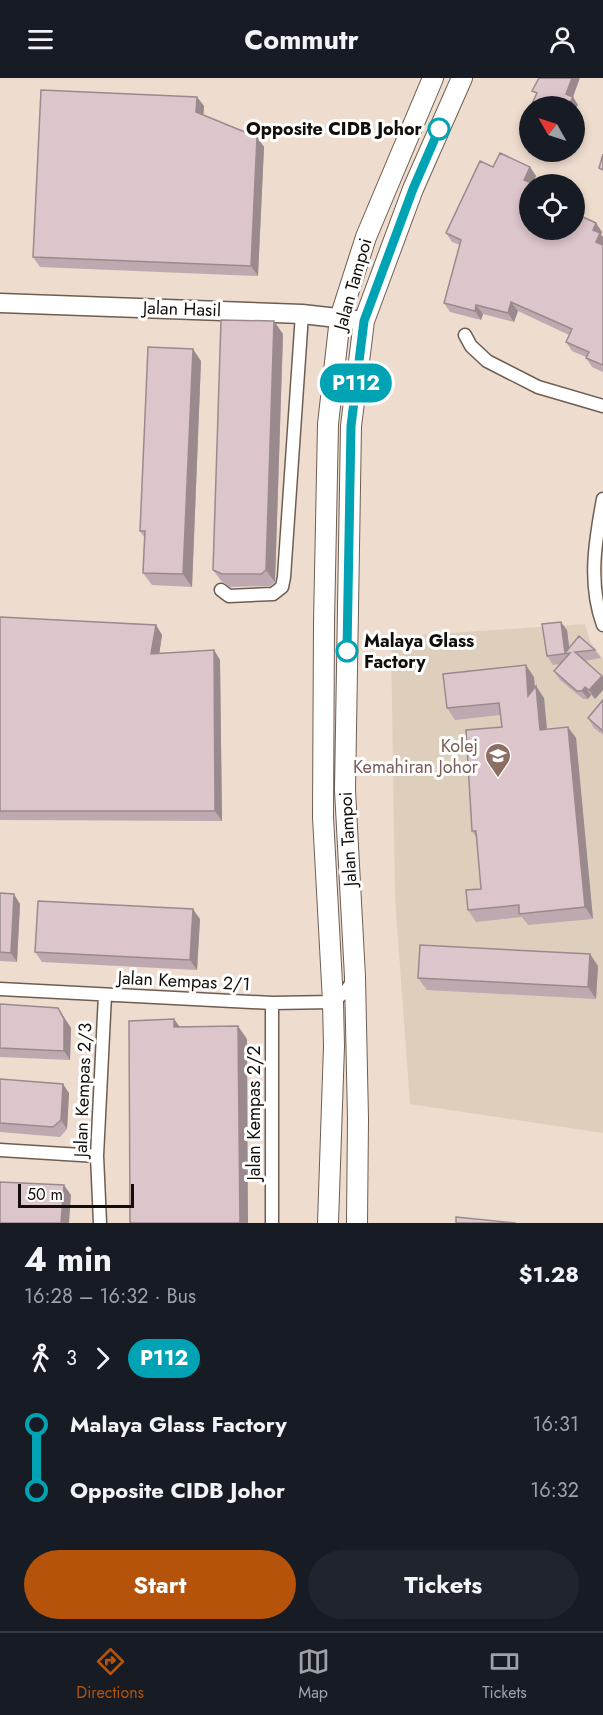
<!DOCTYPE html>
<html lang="en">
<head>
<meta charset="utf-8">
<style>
  :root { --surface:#171b24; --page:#20242c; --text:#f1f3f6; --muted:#9ea1a6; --line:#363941; --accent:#b45309 }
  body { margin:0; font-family:Jost,sans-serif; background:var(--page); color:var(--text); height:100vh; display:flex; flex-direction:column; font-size:22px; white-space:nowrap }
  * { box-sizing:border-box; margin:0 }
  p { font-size:20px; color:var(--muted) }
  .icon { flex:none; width:33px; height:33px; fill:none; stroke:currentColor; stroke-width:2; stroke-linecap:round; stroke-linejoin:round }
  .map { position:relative; height:1145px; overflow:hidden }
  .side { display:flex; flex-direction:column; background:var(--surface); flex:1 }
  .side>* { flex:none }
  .badge { padding:0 12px; border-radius:20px; font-size:21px; line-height:39px }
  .needle { width:39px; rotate:309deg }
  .buttons { position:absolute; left:519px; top:18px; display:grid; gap:12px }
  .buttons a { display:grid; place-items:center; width:66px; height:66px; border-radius:50%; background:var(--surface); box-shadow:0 3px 9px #0003; font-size:30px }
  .scale { position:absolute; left:18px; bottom:15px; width:116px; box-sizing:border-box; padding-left:6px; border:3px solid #130e09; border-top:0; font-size:16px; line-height:21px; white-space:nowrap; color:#130e09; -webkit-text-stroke:4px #fff; paint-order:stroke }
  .map>.badge { position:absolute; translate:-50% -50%; box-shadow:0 0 0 3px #fff }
  .legs { display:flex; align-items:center; gap:9px; height:66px; padding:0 24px; font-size:20px }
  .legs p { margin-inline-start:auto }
  .summary { display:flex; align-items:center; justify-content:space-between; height:102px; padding:0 24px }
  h1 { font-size:33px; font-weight:700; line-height:45px }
  .button { display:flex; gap:12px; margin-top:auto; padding:12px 24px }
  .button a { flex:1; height:69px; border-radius:36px; background:var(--accent); color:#fff; font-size:24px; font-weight:700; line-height:69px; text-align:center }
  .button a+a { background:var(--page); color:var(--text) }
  ul { padding:0 24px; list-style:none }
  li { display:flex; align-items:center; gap:21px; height:66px; font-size:22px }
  li i { display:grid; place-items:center; width:9px; height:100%; margin:0 8px; background:currentColor }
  li i::after { content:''; width:15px; height:15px; margin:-8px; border:4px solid; border-radius:50%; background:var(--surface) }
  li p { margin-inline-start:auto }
  li:first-child i { background:linear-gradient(#0000 50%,currentColor 0) }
  li:last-child i { background:linear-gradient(currentColor 50%,#0000 0) }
  header { display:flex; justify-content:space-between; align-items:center; height:78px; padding:0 24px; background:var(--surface); font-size:27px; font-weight:700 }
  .dock { display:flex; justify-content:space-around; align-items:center; height:84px; border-top:2px solid var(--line); background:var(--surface); font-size:16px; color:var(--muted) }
  .dock a { display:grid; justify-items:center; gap:3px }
  .dock .active { color:var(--accent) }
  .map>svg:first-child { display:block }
  .education { fill:#decfbd }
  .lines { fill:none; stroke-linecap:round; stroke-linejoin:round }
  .street-casing { stroke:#6e5e52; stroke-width:15 }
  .secondary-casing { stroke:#6e5e52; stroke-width:21 }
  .primary-casing { stroke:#6e5e52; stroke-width:22 }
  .street { stroke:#fff; stroke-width:12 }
  .secondary { stroke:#fff; stroke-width:18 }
  .primary { stroke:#fff; stroke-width:20 }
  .wall { fill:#bda9af }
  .shaded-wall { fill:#9a8a8e }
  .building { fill:#dcc5cb; stroke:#9a8a8e; stroke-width:1.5 }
  .line-1-casing { stroke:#fff; stroke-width:14 }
  .line-1 { stroke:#00a3b4; stroke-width:9 }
  .stop-1-dot { fill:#fff; stroke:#00a3b4; stroke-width:3 }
  .labels { text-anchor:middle; stroke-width:6; stroke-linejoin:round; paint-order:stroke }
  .stop-label { font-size:18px; font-weight:bold; fill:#130e09; stroke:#fff; text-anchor:end }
  .street-label { font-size:18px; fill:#130e09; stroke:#fff }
  .education-label { font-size:18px; fill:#785e54; stroke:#fff; text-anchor:end }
</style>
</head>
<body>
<header><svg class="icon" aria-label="menu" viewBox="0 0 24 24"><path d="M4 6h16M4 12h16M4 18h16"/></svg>Commutr<svg class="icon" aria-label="person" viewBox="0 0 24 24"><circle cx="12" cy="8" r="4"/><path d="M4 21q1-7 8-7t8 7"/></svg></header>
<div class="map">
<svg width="603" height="1145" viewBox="0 0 603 1145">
  <rect width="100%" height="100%" fill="#eedcce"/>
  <path class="education" d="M585 546 590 563 603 581V1055L410 1026 395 820 391 559Z"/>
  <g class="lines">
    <defs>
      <path id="street" d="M465 257 471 268 487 283 538 309 603 328
        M603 421C595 464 588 506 603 547
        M221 512 229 518 273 516 282 509 284 499 302 236
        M0 911 272 925 333 924 346 913 354 901
        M0 1072 97 1078
        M100 1145 97 1078 105 917
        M272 1145V925"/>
      <path id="secondary" d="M0 225 302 236 364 243"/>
      <path id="primary" d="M328 1145 334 968 333 924 323 739 324 545 328 346 340 240 366 159 433 0
        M357 1145 358 1041 355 899 345 712 351 348 364 243 413 111 462 0"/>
    </defs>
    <use href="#street" class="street-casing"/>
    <use href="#secondary" class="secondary-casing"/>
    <use href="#primary" class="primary-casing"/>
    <use href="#street" class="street"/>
    <use href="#secondary" class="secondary"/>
    <use href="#primary" class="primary"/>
  </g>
  <path class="wall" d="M197 19 204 28 203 37 257 59 264 69 258 198 40 189 33 179Z
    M530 31V61L525 59 520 51Z
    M493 89H530L536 98 533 106 574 152V126L580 134 579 137 596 145 602 154 601 157 603 159V294L592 289 586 280V279L572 273 566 264 569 257 518 233 514 244 483 236 481 242 450 234 444 225 460 167 452 164 446 155Z
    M283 256 275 504 270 508 230 509 222 504 213 492Z
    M201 283 192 509 152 507 143 495 144 459 140 453Z
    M0 539 156 547 162 557 159 575 214 572 220 582 222 743 0 742Z
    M567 552 569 570 595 572 601 580 584 583 603 599V612L595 621 591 617 588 621H583L560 602 554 593 560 586 553 587 547 578Z
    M534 599 535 610 536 608 544 620 547 651 568 649 576 660 593 841 528 847 522 839 476 844 468 832 481 811 476 759 472 753 502 649 500 637 455 642 447 630Z
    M603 622V657L594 650 588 640Z
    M0 815 20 826 17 884 0 883Z
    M200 841 197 892 42 884 35 874Z
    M598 888 596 921 427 912 418 900Z
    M0 926 58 930 71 950 70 982 0 979Z
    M0 1001 69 1015 67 1051 60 1059 0 1054Z"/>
  <path class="shaded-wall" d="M572 0H580L573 19 578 27 574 34V28H568L566 16Z
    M197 19 204 28 203 43 196 34Z
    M257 59 264 69 258 198 251 188Z
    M530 89 536 98 532 106 524 102Z
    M574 126 580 134 577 142 574 139Z
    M596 145 602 154 601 157 603 159V172L596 164 593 152Z
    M511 224 518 233 514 244 508 235Z
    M476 227 483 236 481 242 475 233Z
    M274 243 283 256 275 504 266 492Z
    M193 271 201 283 192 509 183 496Z
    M561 544 567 552 570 575H565Z
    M156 547 162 557 158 585 151 576Z
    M214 572 220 582 222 743 215 733Z
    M526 587 534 599 536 629 528 618Z
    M602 598 603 599V612L595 621 589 612Z
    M536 608 544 620 548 663 540 652Z
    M585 609 591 617 588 621 582 613Z
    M568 649 576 660 593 841 585 829Z
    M14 816 20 826 17 884 11 875Z
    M193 831 200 841 197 892 190 882Z
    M590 876 598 888 596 921 588 909Z
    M58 930 71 950 70 982 64 973Z
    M174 941 183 953 174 949Z
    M238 948 247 961 248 1145H240Z
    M63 1006 69 1015 67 1051 61 1042Z
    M64 1107 71 1117 69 1145H61Z"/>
  <path class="building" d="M539 0H572L566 16 573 19 568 28H531L537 15 532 13Z
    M41 12 197 19 196 34 257 59 251 188 33 179Z
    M530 31V56L520 51Z
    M500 75 530 89 524 102 534 106H530V152H574V135L596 145 593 152 600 155 596 164 603 167V287L586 280 589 274 566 264 572 251 511 224 508 235 476 227 475 233 444 225 461 162 446 155 480 83 493 89Z
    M603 76V92L599 90Z
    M221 242 274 243 266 492 261 496H222L213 492Z
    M148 269 193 271 183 496 143 495 145 453H140Z
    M0 539 156 547 151 576 214 572 215 733H0Z
    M561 544 565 575 579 558 595 572 575 574 602 598 589 612 585 609 582 613H577L554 593 570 575 547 578 542 546Z
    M526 587 528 618 536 608 540 652 568 649 585 829 519 836V827L468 832 466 812 481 811 476 753H472L466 652 502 649 499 625 447 630 443 596Z
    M603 622V653L588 640Z
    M0 815 14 816 11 875 0 874Z
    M38 823 193 831 190 882 35 874Z
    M420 867 590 876 588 909 418 900Z
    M0 926 58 930 64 941V973L0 970Z
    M174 941V949L238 948 240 1145H130L129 943Z
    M0 1001 63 1006 61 1042 53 1049 0 1045Z
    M0 1104 64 1107 61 1145H0Z
    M456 1139 516 1145H456Z"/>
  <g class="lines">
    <defs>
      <path id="line-1" d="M347 573 351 348 364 243 413 111 439 51"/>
    </defs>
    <use href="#line-1" class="line-1-casing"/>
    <use href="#line-1" class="line-1"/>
  </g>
  <defs>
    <symbol id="university-pin" viewBox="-11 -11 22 30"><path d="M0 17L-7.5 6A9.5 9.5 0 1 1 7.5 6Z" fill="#8d6e63" stroke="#fff"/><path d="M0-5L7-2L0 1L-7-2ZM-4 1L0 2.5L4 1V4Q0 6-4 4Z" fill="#fff"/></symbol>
  </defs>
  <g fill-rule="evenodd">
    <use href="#university-pin" x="483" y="663" width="30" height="40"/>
  </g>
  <g class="stop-1-dot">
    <circle cx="439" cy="51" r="10"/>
    <circle cx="347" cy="573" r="10"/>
  </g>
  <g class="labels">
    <g class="stop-label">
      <text x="422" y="57">Opposite CIDB Johor</text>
      <text x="364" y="569" text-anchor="start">Malaya Glass<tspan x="364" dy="21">Factory</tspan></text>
    </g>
    <g class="street-label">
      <text transform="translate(353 206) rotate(-74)" y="6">Jalan Tampoi</text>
      <text transform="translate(182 231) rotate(2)" y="6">Jalan Hasil</text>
      <text transform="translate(348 761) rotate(-93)" y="6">Jalan Tampoi</text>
      <text transform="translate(184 903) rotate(3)" y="6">Jalan Kempas 2/1</text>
      <text transform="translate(83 1012) rotate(-88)" y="6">Jalan Kempas 2/3</text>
      <text transform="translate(254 1035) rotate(-90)" y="6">Jalan Kempas 2/2</text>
    </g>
    <g class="education-label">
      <text x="478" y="674">Kolej<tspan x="478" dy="21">Kemahiran Johor</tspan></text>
    </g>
  </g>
</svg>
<div class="buttons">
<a><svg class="needle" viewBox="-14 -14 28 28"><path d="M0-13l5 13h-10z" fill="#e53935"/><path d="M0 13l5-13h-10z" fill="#9ea1a6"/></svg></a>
<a><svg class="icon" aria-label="locate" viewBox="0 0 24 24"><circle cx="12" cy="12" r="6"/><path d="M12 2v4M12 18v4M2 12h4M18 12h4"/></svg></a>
</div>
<div class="scale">50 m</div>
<b class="badge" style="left:356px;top:305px;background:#00a3b4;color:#fff">P112</b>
</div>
<section class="side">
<div class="summary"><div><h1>4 min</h1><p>16:28 – 16:32 · Bus</p></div><b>$1.28</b></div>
<div class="legs"><svg class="icon" aria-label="walk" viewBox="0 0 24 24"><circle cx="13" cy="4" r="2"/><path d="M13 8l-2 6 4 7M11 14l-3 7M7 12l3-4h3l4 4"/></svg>3<svg class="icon" aria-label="forward" viewBox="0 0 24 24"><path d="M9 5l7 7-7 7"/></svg><b class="badge" style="background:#00a3b4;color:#fff">P112</b></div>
<ul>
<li><i style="color:#00a3b4"></i><b>Malaya Glass Factory</b><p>16:31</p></li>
<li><i style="color:#00a3b4"></i><b>Opposite CIDB Johor</b><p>16:32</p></li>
</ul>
<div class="button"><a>Start</a><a>Tickets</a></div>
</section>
<nav class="dock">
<a class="active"><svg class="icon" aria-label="directions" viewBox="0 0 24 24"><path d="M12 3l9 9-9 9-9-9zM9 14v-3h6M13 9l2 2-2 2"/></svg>Directions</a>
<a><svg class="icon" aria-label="map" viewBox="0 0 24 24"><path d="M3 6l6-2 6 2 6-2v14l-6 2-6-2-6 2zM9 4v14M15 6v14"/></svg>Map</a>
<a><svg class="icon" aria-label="tickets" viewBox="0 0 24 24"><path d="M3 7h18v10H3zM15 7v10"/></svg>Tickets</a>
</nav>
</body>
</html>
